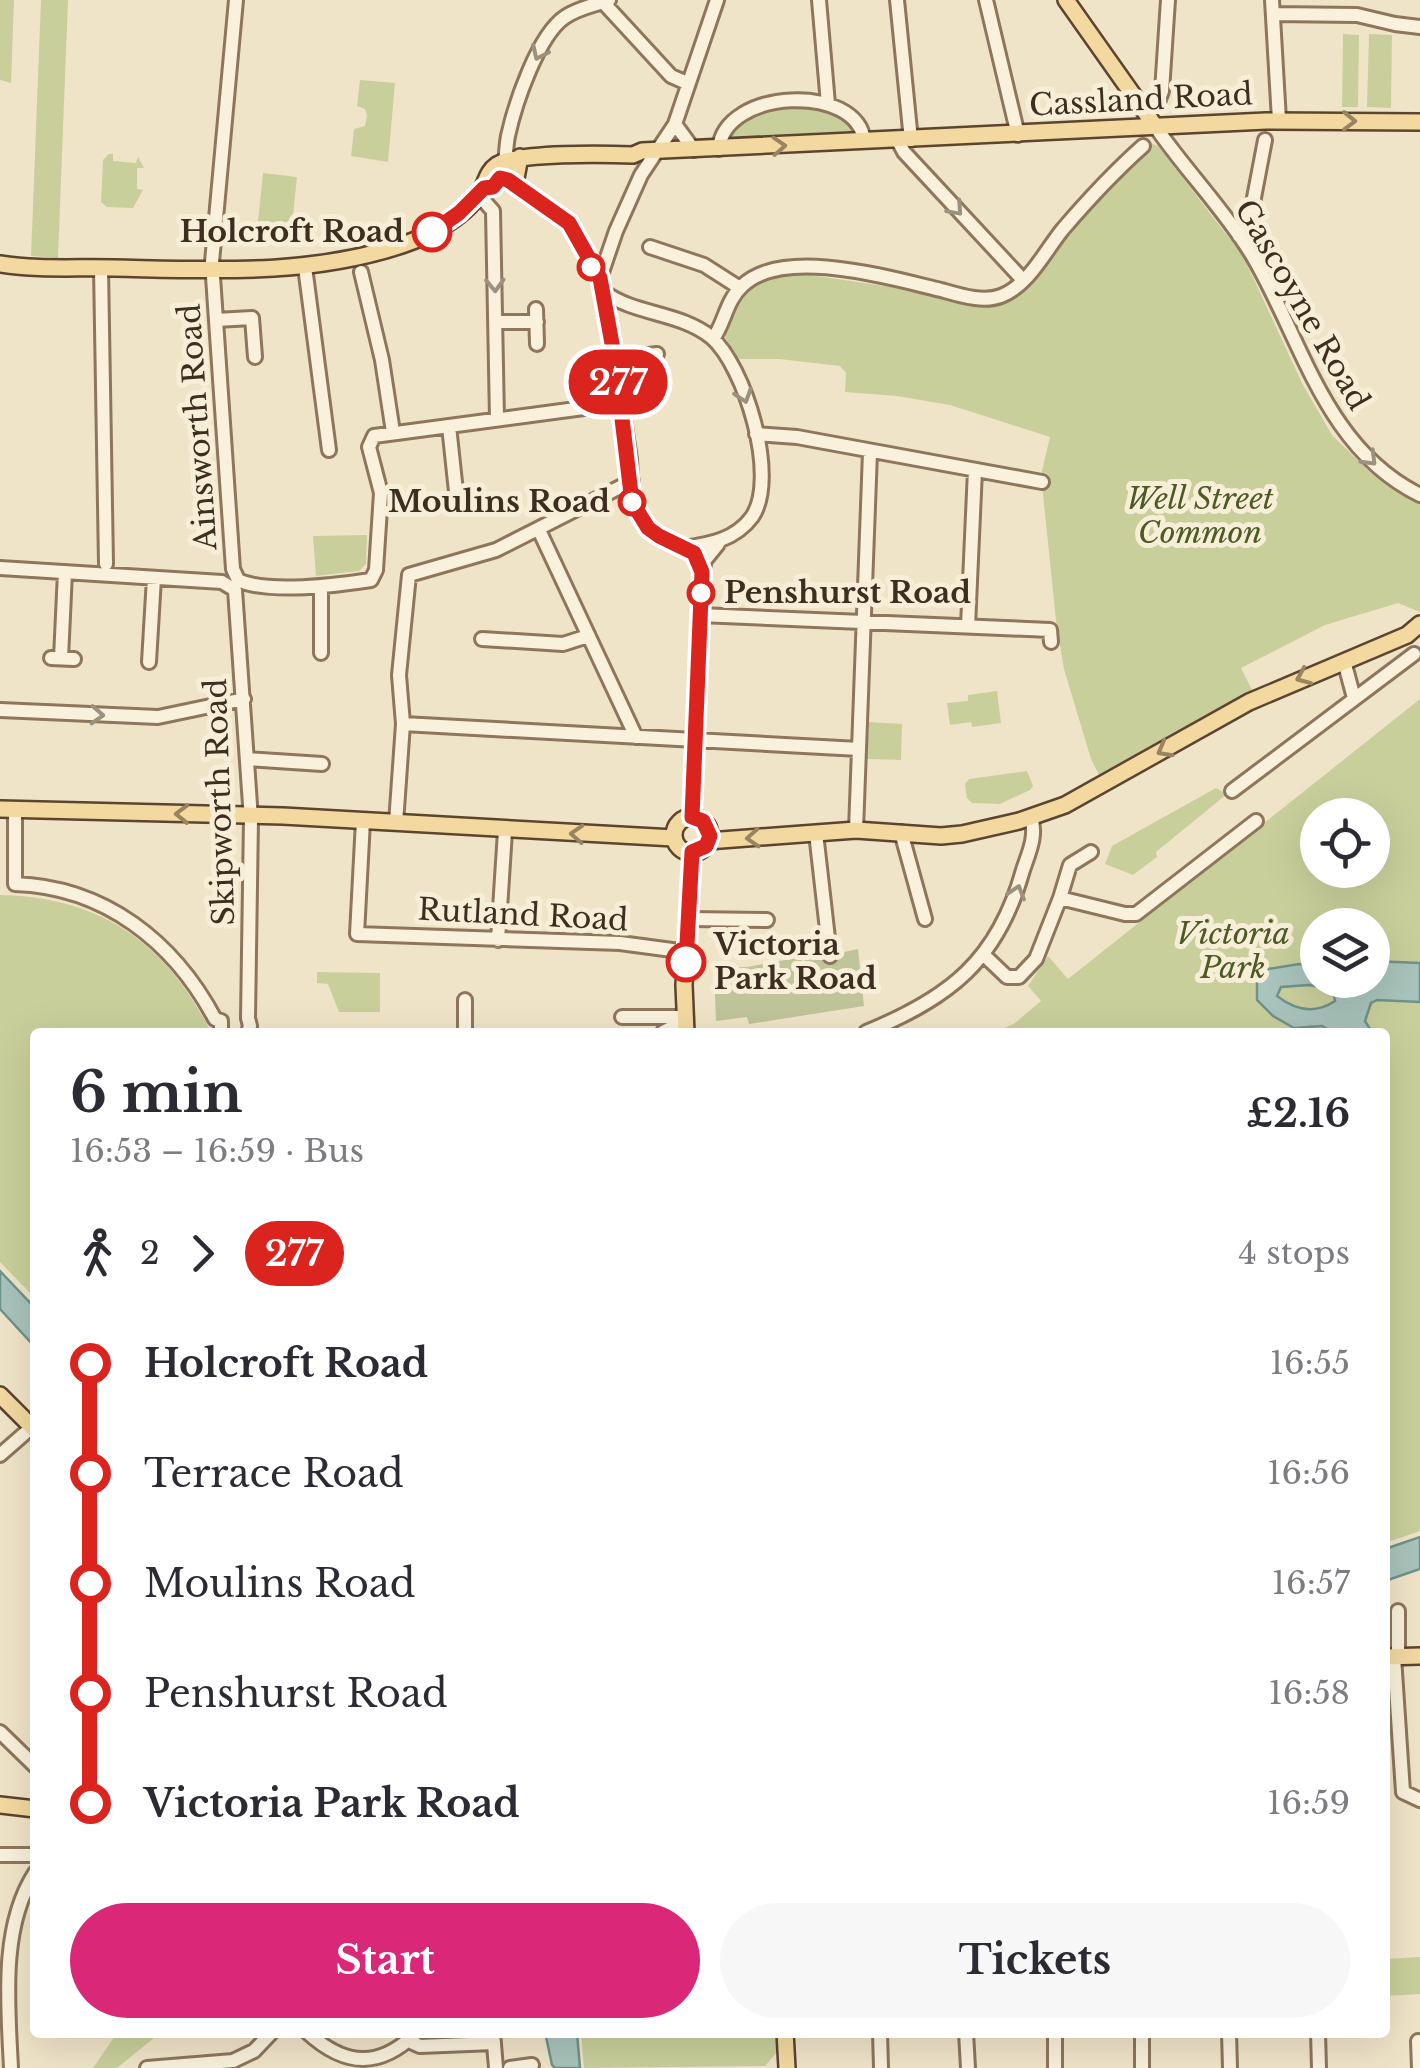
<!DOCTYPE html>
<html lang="en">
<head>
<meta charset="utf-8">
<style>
  :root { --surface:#fff; --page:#f7f7f7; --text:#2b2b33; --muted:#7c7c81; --accent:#db2777 }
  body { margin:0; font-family:"Libre Baskerville",serif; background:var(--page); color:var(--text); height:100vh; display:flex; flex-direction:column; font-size:38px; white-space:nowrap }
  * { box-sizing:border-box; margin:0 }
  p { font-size:32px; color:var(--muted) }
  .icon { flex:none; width:55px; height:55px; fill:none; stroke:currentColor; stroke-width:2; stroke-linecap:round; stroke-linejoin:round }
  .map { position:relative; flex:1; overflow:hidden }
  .details { position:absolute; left:30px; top:1028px; width:1360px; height:1010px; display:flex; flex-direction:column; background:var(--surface); border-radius:10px; box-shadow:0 10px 40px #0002 }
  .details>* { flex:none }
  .badge { padding:0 20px; border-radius:32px; font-size:35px; line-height:65px }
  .controls { position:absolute; left:1300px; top:798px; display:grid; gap:20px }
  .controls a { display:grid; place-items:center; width:90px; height:90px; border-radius:50%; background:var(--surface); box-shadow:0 10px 40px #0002; font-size:50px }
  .map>.badge { position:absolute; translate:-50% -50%; box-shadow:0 0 0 5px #fff }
  .legs { display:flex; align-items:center; gap:15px; height:110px; padding:0 40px; font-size:32px }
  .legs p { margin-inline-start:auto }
  .headline { display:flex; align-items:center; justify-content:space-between; height:170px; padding:0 40px }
  h1 { font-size:55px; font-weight:800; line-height:75px }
  .action { display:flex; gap:20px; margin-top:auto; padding:20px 40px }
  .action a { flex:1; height:115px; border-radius:60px; background:var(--accent); color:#fff; font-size:40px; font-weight:800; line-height:115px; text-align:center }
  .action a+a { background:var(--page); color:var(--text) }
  ul { padding:0 40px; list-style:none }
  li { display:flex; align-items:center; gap:35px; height:110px; font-size:38px }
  li i { display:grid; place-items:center; width:15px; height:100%; margin:0 12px; background:currentColor }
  li i::after { content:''; width:25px; height:25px; margin:-12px; border:8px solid; border-radius:50%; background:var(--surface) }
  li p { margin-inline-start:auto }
  li:first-child i { background:linear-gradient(#0000 50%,currentColor 0) }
  li:last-child i { background:linear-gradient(currentColor 50%,#0000 0) }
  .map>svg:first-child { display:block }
  .green { fill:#c9cf9b; fill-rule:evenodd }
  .cemetery { fill:#bfc49a }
  .water { fill:#a9c4bc; stroke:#6f938a; stroke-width:2.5; fill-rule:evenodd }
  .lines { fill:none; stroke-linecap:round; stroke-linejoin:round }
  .minor-casing { stroke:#8d765c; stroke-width:18 }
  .major-casing { stroke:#5b4430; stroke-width:20 }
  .minor { stroke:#faf1dc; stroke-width:12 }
  .major { stroke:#f3d9a0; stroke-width:15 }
  .oneway { stroke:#9c907e }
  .oneway2 { stroke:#988460 }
  .line-1-casing { stroke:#fff; stroke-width:22 }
  .line-1 { stroke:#dc241f; stroke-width:15 }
  .stop-1-dot { fill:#fff; stroke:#dc241f; stroke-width:5 }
  .labels { text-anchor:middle; stroke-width:10; stroke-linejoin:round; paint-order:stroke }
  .street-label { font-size:30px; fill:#3d2e20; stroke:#f7eed8 }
  .stop-label { font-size:30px; font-weight:bold; fill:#3d2e20; stroke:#f7eed8; text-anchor:end }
  .park-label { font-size:30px; font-style:italic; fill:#4d5a26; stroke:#f7eed8 }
</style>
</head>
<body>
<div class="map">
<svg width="1420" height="2068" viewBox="0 0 1420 2068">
  <rect width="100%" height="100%" fill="#f0e4c8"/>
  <path class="green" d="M0 0H14L11 83 0 80Z
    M41 0H68L58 258 31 256Z
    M1343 34 1359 35 1358 107H1342Z
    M1369 34 1392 35 1391 108 1367 107Z
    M360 80 395 83 388 162 351 156 354 129 365 126 367 115 365 109 357 106Z
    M794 105C821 107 841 113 859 134L724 140C740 114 766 110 794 105Z
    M1150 143 1158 146 1243 256 1303 385 1332 435 1372 474 1420 503V612L1398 603 1325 625 1241 668 1252 690 1099 775 1091 759 1064 669 1056 620 1041 475 1050 437 950 405 897 396 845 392 846 373 840 366 779 359H739L725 337 732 311 745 293 766 277 790 272 891 287 980 307 1004 304 1023 290 1062 239Z
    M109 154H113V161L136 163 138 157 144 168H137V189L143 190 133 208 107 207 101 202 103 160Z
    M263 173 297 177 291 235 257 231Z
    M367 535 366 564 359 571 316 576 313 536Z
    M997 691 1001 723 972 727 971 722 950 725 947 703 968 701V695Z
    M1420 699V1531L1385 1543V1032H997L1015 1023 1041 1001 1028 986 1048 956 1068 979ZM1318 815H1372V870H1318ZM1318 925H1372V980H1318Z
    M869 722 902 724 901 760 867 759Z
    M1027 771 1033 786 1030 790 1000 804 972 803 967 798 965 784 969 779Z
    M1216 788 1227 794 1156 852 1157 857 1133 875 1105 864 1112 846Z
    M0 895C101 897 166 943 211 1032H35V1298L0 1262Z
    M317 972 380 973V1012H339L328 984 317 983Z
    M1420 1957V1994L1385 1996V1959Z
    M117 2033V2032L160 2033 117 2068H93Z
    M581 2033H777V2052L765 2066 584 2068Z"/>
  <path class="cemetery" d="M858 949 864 1006 749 1024 747 1017 716 1021 714 968 747 967 801 957 802 961Z"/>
  <path class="water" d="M1373 961 1420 963V1002L1377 1000 1371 1003 1365 1021 1372 1032H1332L1322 1026 1294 1028 1273 1016 1257 1000V983L1268 969 1299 964 1317 967 1318 980H1372ZM1309 985 1320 987 1334 996 1335 1001C1314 1015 1295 1010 1277 996L1281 987Z
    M0 1271 35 1308V1347L0 1309Z
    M1420 1537V1569L1385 1581V1549Z
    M545 2032 577 2033 580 2068H555L552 2065Z"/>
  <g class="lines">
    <defs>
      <path id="minor" d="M236 0 212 262 233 569 238 580C267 594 338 585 371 580L376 570 381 493 369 447 374 436 621 403
        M601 0 671 76 687 83
        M819 0 828 104
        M897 0 911 140
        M986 0 1018 135
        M1272 0 1279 120
        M1273 14 1357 15 1395 24 1420 27
        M1142 108 1157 105 1162 91 1168 0
        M675 124 694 150
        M1155 126C1185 170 1224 209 1252 255 1302 339 1324 448 1420 495
        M898 141 904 152 1023 280
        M719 149C724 88 858 83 864 141
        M509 181 569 223 600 278
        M484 187H493C509 169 504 157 508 136 515 104 538 35 565 17 578 8 595 5 609 0
        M478 194 493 211 497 419
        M1239 236 1249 224 1265 140
        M650 247 704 265 740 288
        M305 267 329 450
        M101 268 106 564
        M361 272 382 360 393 432
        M604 292C635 315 680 312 711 337 745 366 779 478 752 517 735 540 710 544 684 548
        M536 309 537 344
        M216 320 252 318 255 357
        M496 322H537
        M713 339C725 322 726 301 742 286 783 246 890 278 941 290 959 295 983 303 1001 296 1029 285 1045 251 1063 229 1087 201 1115 171 1143 146
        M615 359 657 354
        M449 426 457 501
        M756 434 797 437 1042 482
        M539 530 636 737
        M0 568 222 582 235 590 251 819 248 1018 250 1026 248 1032
        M702 572 694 553 659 537 648 528 632 502 630 459 615 359 600 278 616 231 641 175 675 124 717 0
        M321 586V653
        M700 615 1050 630 1051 642
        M968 626 975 470
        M482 639 563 644 588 636
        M51 658 74 659
        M61 658 65 572
        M1344 661 1354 698
        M149 662 154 578
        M0 710 158 717 244 699
        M403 724 859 749
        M247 759 322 764
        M1232 791 1414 654
        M15 810V884C105 887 174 942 215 1019L221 1021V1032
        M691 817 702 572 705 560 718 544
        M363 821 357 934 620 943 687 952
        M396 823 403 724 399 675 409 575 496 550 632 481
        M856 830 870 452
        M901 832 925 919
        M816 833 830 956
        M1060 898 1070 865 1091 852
        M690 919 767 920
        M498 940 505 831
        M985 956 1007 977H1019L1036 959 1060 898 1125 914H1136L1256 821
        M622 1017H684
        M465 1032V1000
        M663 1032 684 1021
        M866 1032C950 998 998 960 1023 870 1029 852 1037 836 1031 817
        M0 1455 32 1427
        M1398 1611V1657
        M1394 1657 1403 1792 1420 1800
        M0 1732 35 1766
        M0 1855H35
        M307 2032C346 2068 381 2068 417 2032
        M493 2032 496 2068
        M880 2032 881 2068
        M966 2032 968 2068
        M1055 2032V2068
        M1142 2032V2068
        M1229 2032 1230 2068
        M1318 2032 1319 2068
        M1418 2041 1419 2068
        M411 2042 420 2046 494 2043
        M11 2068C8 2004 0 1927 35 1873
        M147 2068 233 2061 254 2051 272 2032
        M510 2068 532 2065"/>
      <path id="major" d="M1066 0 1155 126
        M515 183 520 157
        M0 264C38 270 76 267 114 268 212 270 308 276 402 245 429 236 469 216 482 189 487 180 487 172 497 165 517 152 607 154 633 155L642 151 1266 121 1420 122
        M0 809 283 816 674 838
        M674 835a18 18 0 1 1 36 0a18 18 0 1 1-36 0Z
        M708 841 856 830 941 836 962 834 1019 821 1065 805 1249 702 1407 635 1420 624
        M686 1032 684 985 692 852
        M0 1395 35 1430
        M1385 1657 1420 1656
        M0 1805 35 1809
        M785 2032 787 2068"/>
    </defs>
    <use href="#minor" class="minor-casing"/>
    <use href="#major" class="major-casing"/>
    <use href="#minor" class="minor"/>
    <use href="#major" class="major"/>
  </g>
  <defs><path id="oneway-chevron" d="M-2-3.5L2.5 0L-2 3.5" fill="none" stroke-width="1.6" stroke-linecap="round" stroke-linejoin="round" transform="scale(2.5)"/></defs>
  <g class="oneway">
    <use href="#oneway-chevron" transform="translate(539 53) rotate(115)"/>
    <use href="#oneway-chevron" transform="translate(956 209) rotate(48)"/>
    <use href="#oneway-chevron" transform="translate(495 285) rotate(88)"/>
    <use href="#oneway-chevron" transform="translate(744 396) rotate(72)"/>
    <use href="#oneway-chevron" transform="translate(1370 459) rotate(45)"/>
    <use href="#oneway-chevron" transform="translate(97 715) rotate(3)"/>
    <use href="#oneway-chevron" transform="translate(1017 892) rotate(-73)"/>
  </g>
  <g class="oneway2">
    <use href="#oneway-chevron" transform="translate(1349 121) rotate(1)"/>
    <use href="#oneway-chevron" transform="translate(779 146) rotate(-3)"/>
    <use href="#oneway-chevron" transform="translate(1303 677) rotate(157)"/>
    <use href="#oneway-chevron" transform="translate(1164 750) rotate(151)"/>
    <use href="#oneway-chevron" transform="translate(182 814) rotate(-179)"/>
    <use href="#oneway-chevron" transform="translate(577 834) rotate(-177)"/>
    <use href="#oneway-chevron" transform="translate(753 838) rotate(176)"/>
  </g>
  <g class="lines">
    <defs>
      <path id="line-1" d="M432 232 459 213 484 188 493 187 500 178 508 180 569 223 600 278 615 360 632 502 648 528 659 536 694 553 702 572 692 817 703 821 710 836 706 846 692 852 686 962"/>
    </defs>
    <use href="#line-1" class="line-1-casing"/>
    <use href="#line-1" class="line-1"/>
  </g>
  <g class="stop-1-dot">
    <circle cx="432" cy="232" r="18"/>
    <circle cx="591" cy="267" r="12"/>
    <circle cx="632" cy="502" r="12"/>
    <circle cx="701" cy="593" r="12"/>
    <circle cx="686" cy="962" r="18"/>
  </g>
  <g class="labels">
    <g class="street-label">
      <text transform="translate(1141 100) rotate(-3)" y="10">Cassland Road</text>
      <text transform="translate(1302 305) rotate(60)" y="10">Gascoyne Road</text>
      <text transform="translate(198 427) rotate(-94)" y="10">Ainsworth Road</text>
      <text transform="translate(220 802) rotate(-92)" y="10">Skipworth Road</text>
      <text transform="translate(523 915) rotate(3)" y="10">Rutland Road</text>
    </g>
    <g class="stop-label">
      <text x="404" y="242">Holcroft Road</text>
      <text x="610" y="512">Moulins Road</text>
      <text x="724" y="603" text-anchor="start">Penshurst Road</text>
      <text x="714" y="955" text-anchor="start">Victoria<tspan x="714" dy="34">Park Road</tspan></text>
    </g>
    <g class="park-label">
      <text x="1200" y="509">Well Street<tspan x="1200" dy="34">Common</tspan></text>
      <text x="1233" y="944">Victoria<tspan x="1233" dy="34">Park</tspan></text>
    </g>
  </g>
</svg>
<div class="controls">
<a><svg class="icon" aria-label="locate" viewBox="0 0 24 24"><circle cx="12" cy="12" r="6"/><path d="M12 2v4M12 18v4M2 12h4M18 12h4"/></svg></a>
<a><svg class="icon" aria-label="layers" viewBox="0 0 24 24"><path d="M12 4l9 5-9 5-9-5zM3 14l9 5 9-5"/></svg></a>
</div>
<b class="badge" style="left:618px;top:382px;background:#dc241f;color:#fff">277</b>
<section class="details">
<div class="headline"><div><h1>6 min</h1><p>16:53 – 16:59 · Bus</p></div><b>£2.16</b></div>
<div class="legs"><svg class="icon" aria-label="walk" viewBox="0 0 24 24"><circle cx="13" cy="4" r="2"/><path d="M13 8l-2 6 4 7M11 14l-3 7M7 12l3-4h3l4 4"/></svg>2<svg class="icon" aria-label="forward" viewBox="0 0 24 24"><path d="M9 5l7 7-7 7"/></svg><b class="badge" style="background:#dc241f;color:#fff">277</b><p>4 stops</p></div>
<ul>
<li><i style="color:#dc241f"></i><b>Holcroft Road</b><p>16:55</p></li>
<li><i style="color:#dc241f"></i><span>Terrace Road</span><p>16:56</p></li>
<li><i style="color:#dc241f"></i><span>Moulins Road</span><p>16:57</p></li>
<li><i style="color:#dc241f"></i><span>Penshurst Road</span><p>16:58</p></li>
<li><i style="color:#dc241f"></i><b>Victoria Park Road</b><p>16:59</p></li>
</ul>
<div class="action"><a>Start</a><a>Tickets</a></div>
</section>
</div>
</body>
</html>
